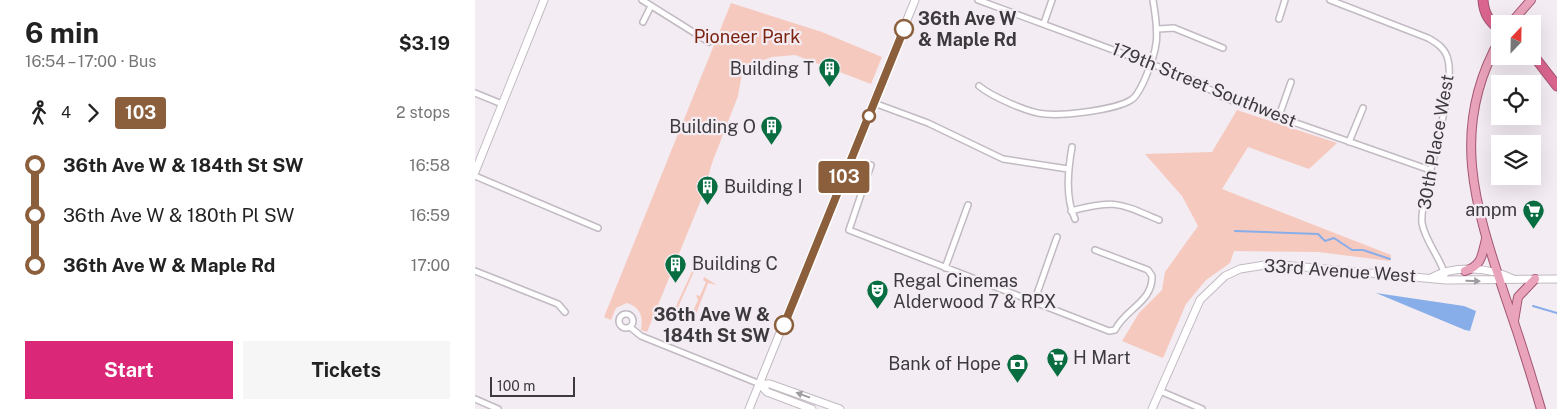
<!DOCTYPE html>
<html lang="en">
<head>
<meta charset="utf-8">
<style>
  :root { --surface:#fff; --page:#f6f6f6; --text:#222; --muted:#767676; --accent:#db2777 }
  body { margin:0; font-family:"Public Sans",sans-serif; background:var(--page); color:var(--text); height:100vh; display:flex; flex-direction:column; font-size:19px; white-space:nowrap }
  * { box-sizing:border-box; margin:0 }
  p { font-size:16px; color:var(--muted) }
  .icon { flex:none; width:28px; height:28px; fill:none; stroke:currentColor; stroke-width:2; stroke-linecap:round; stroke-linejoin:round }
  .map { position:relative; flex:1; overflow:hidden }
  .drawer { display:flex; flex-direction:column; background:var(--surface); width:475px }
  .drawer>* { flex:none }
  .badge { padding:0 10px; border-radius:4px; font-size:18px; line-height:32px }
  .needle { width:32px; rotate:22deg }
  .fabs { position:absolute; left:1016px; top:15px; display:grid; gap:10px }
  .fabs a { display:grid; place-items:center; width:50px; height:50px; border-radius:0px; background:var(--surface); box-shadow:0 5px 20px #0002; font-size:25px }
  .scale { position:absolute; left:15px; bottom:12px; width:85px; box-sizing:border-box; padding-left:5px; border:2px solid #3d3a3d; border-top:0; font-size:14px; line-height:18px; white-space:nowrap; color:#3d3a3d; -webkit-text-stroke:4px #f3ecf3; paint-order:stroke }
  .map>.badge { position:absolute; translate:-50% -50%; box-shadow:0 0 0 2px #fff }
  .legs { display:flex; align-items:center; gap:8px; height:55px; padding:0 25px; font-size:16px }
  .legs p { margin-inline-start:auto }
  .overview { display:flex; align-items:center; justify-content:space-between; height:85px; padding:0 25px }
  h1 { font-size:28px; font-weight:700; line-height:38px }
  .button { display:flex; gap:10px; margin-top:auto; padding:10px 25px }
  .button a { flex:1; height:58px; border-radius:0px; background:var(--accent); color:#fff; font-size:20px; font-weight:700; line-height:58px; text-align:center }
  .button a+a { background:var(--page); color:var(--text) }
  ul { padding:0 25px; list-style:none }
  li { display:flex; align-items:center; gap:18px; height:50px; font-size:19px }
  li i { display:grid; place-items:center; width:8px; height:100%; margin:0 6px; background:currentColor }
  li i::after { content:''; width:12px; height:12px; margin:-6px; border:4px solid; border-radius:50%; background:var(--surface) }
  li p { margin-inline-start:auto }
  li:first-child i { background:linear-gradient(#0000 50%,currentColor 0) }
  li:last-child i { background:linear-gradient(currentColor 50%,#0000 0) }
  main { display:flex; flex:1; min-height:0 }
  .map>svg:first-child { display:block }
  .green { fill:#f6c9be }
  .water { fill:#87aee9 }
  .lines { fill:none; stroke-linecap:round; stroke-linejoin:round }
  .stream { stroke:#87aee9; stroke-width:2 }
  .street-casing { stroke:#c2bac2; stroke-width:8 }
  .secondary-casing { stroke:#c2bac2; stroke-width:9 }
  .primary-casing { stroke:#a35672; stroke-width:10 }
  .highway-casing { stroke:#a35672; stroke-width:11 }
  .street { stroke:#fff; stroke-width:5 }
  .secondary { stroke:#fff; stroke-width:7 }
  .primary { stroke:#e9a3bb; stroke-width:8 }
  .highway { stroke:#da658e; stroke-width:9 }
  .oneway { fill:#9e9c9e }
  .line-1-casing { stroke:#fff; stroke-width:11 }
  .line-1 { stroke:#8b5e3c; stroke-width:8 }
  .stop-1-dot { fill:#fff; stroke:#8b5e3c; stroke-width:2.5 }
  .labels { text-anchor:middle; stroke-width:4.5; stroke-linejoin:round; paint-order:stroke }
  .stop-label { font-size:18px; font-weight:bold; fill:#3d3a3d; stroke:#f3ecf3; text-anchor:start }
  .park-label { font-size:18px; fill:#7b230f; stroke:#f3ecf3 }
  .poi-label { font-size:18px; fill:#3d3a3d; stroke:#f3ecf3; text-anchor:end }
  .street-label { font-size:18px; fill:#3d3a3d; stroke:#f3ecf3 }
</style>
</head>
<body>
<main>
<section class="drawer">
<div class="overview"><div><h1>6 min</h1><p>16:54 – 17:00 · Bus</p></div><b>$3.19</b></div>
<div class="legs"><svg class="icon" aria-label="walk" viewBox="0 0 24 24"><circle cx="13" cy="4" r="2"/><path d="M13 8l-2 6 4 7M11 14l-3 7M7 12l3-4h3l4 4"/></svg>4<svg class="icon" aria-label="forward" viewBox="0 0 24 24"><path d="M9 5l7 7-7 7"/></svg><b class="badge" style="background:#8b5e3c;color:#fff">103</b><p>2 stops</p></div>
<ul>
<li><i style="color:#8b5e3c"></i><b>36th Ave W &amp; 184th St SW</b><p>16:58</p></li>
<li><i style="color:#8b5e3c"></i><span>36th Ave W &amp; 180th Pl SW</span><p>16:59</p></li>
<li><i style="color:#8b5e3c"></i><b>36th Ave W &amp; Maple Rd</b><p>17:00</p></li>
</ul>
<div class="button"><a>Start</a><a>Tickets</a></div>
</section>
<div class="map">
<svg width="1082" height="409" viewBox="0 0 1082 409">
  <rect width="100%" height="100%" fill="#f3ecf3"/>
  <path class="green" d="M256 3 347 32 407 57 396 84 320 55 297 57 268 67 263 96 237 163 228 195 172 332 166 330C168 316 166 308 152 303L141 308 136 320 129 317Z
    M762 110 862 143 834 169 773 147 747 189 916 255 915 261 843 252 759 251 755 263 731 280 711 304 688 358 647 341 664 313 687 290 690 272 723 226 707 196 670 154 737 152Z
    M220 265 225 268 221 267 204 305 207 309 202 311 200 310 202 304Z
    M229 277 242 285 233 283 221 314 217 313 215 316 214 310 218 311 223 300 221 295 225 296 231 282 228 280Z"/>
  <path class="water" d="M901 293 989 306 1001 311 995 331 990 330Z"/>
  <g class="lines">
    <path class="stream" d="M760 231 843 234 850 241 859 238 877 250H888L915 259
      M1058 306 1082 313"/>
    <defs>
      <path id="street" d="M167 0 234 42
        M503 0 714 78 750 98 955 170
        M855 0 953 38C962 43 971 49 973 60 980 84 956 163 951 192 949 202 946 213 947 223 950 241 965 257 970 275
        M804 19 810 0
        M168 22 176 6
        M569 23 577 0
        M683 29 699 28 748 48
        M504 86C516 96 553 113 570 114 589 116 640 110 656 100 662 97 666 87 669 81 684 47 684 36 678 0
        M0 93 27 104
        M399 103 453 123 528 159 593 169
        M804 116 816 82
        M874 142 888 108
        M597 147C593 170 590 197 600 219
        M396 165 374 230 634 331 640 330C650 309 678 302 677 276L673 270 620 250
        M0 176 123 228
        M369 179 388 186
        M596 211C639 199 644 203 684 220
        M470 268 493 205
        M0 271 83 304 90 312
        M559 302 582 237
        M144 321a7 7 0 1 1 14 0a7 7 0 1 1-14 0Z
        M155 327 166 336 285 384
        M685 391 727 409
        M0 399 23 409"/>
      <path id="secondary" d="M0 172 69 0
        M956 278C979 265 1015 267 1038 279
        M285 384H295L365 409
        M285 384 292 392 337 409
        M274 409 440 0
        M677 409 725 300 750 276 765 269 796 264 971 280 1082 279"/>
      <path id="primary" d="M1035 24 1056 0
        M1025 39C974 128 1000 206 1030 296 1043 333 1055 371 1066 409
        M990 271C1007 266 1007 255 1011 239
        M1039 321 1043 297 1060 279"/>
      <path id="highway" d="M1008 0C1009 14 1014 21 1025 30
        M1058 55 1082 86"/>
    </defs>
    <use href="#street" class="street-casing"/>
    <use href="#secondary" class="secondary-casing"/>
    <use href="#primary" class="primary-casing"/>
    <use href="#highway" class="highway-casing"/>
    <use href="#street" class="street"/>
    <use href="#secondary" class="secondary"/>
    <use href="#primary" class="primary"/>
    <use href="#highway" class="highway"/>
  </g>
  <defs><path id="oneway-solid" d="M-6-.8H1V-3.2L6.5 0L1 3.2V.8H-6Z" transform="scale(1.25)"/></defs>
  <g class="oneway">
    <use href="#oneway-solid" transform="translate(998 281) rotate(1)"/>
    <use href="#oneway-solid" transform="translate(328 395) rotate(-160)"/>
  </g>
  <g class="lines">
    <defs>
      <path id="line-1" d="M309 325 429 29"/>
    </defs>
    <use href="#line-1" class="line-1-casing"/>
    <use href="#line-1" class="line-1"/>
  </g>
  <defs>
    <symbol id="building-pin" viewBox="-11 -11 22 30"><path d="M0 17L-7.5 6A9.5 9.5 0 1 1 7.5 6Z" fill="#096d42" stroke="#f3ecf3"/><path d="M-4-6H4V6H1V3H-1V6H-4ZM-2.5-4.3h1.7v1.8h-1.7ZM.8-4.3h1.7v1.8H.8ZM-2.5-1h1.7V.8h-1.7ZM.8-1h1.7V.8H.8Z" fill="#fff"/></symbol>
    <symbol id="supermarket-pin" viewBox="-11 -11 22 30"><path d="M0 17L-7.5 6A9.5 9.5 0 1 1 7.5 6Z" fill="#096d42" stroke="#f3ecf3"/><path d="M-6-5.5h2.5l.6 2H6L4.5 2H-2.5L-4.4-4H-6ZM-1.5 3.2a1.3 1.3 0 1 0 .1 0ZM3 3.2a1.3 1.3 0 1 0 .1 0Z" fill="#fff"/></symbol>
    <symbol id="theatre-pin" viewBox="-11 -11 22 30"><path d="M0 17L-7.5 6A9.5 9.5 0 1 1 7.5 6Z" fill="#096d42" stroke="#f3ecf3"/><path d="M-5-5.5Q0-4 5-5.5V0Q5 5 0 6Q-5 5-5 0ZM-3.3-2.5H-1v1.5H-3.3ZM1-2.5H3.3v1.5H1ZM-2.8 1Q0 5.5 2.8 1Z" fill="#fff"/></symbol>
    <symbol id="bank-pin" viewBox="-11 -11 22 30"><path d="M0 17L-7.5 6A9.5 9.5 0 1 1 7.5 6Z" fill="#096d42" stroke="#f3ecf3"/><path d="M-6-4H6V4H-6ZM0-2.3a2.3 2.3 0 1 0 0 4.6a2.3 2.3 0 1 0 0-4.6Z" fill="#fff"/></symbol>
  </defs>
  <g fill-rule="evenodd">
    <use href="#building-pin" x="342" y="56" width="25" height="34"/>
    <use href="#building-pin" x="284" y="114" width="25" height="34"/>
    <use href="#building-pin" x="220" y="174" width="25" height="34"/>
    <use href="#supermarket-pin" x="1046" y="198" width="25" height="34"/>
    <use href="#building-pin" x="188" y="252" width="25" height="34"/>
    <use href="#theatre-pin" x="390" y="278" width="25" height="34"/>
    <use href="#supermarket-pin" x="570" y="346" width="25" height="34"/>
    <use href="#bank-pin" x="530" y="352" width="25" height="34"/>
  </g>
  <g class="stop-1-dot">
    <circle cx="429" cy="29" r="9"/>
    <circle cx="394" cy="116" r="6"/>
    <circle cx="309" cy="325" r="9"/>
  </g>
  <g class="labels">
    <g class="stop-label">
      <text x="443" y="25">36th Ave W<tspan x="443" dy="21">&amp; Maple Rd</tspan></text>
      <text x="295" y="321" text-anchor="end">36th Ave W &amp;<tspan x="295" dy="21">184th St SW</tspan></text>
    </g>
    <g class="park-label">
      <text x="272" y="43">Pioneer Park</text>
    </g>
    <g class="poi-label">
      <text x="339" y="75">Building T</text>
      <text x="281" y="133">Building O</text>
      <text x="249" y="193" text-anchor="start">Building I</text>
      <text x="1042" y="216">ampm</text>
      <text x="217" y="270" text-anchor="start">Building C</text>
      <text x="418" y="287" text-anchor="start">Regal Cinemas<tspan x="418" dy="21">Alderwood 7 &amp; RPX</tspan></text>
      <text x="598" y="364" text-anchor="start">H Mart</text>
      <text x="526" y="370">Bank of Hope</text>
    </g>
    <g class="street-label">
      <text transform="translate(729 85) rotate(22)" y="6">179th Street Southwest</text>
      <text transform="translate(961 142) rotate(-80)" y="6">30th Place West</text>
      <text transform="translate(865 271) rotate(4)" y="6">33rd Avenue West</text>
    </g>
  </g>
</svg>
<div class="fabs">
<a><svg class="needle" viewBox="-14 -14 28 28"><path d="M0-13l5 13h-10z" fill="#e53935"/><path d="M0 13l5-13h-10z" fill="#767676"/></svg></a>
<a><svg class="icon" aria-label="locate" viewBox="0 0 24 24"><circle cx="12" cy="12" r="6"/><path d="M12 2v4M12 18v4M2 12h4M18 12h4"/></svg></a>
<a><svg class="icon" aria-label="layers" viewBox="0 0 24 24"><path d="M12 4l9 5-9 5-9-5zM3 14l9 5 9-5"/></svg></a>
</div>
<div class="scale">100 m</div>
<b class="badge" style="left:369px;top:177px;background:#8b5e3c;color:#fff">103</b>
</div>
</main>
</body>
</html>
